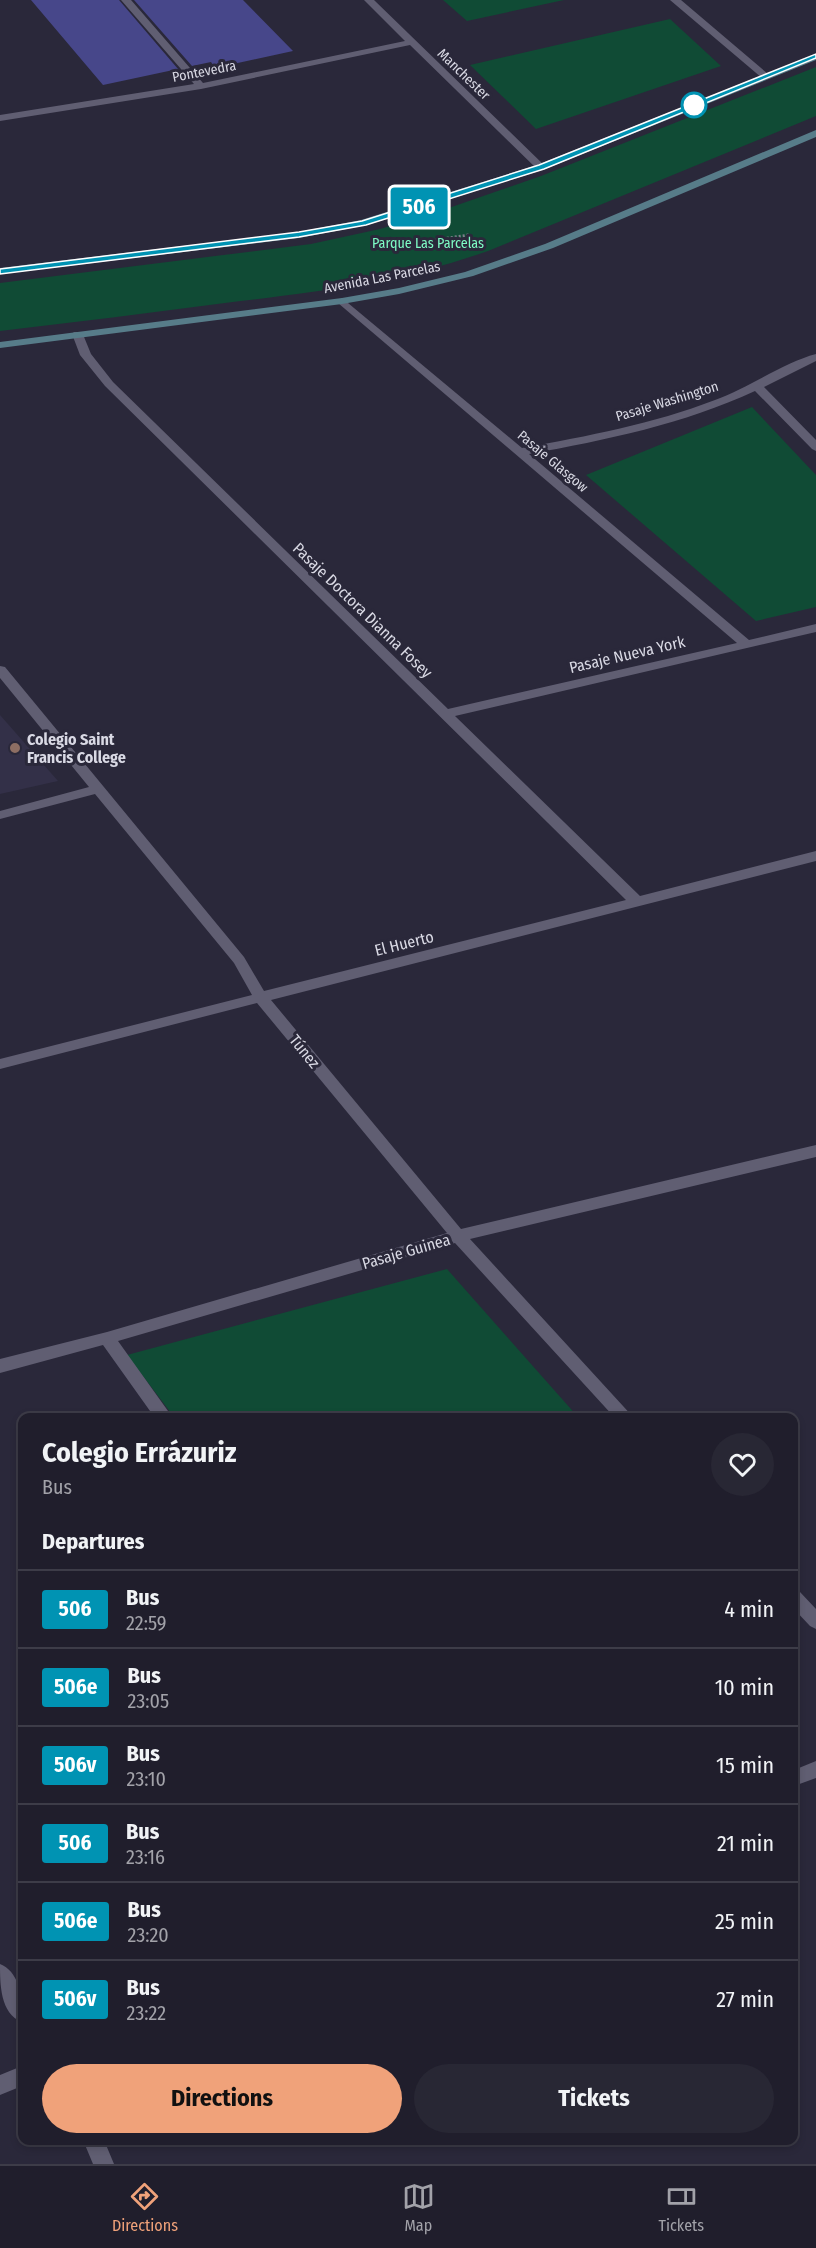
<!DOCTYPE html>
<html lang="en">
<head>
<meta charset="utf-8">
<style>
  :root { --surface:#201e2c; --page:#282734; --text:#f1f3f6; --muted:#a2a2a9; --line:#3d3c48; --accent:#f0a27a }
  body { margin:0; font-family:"Fira Sans Condensed",sans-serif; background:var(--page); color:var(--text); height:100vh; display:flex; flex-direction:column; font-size:22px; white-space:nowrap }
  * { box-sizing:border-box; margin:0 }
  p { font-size:20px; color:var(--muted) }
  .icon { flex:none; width:33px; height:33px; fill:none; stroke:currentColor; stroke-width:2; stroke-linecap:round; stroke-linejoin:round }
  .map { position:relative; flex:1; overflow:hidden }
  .panel { position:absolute; left:18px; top:1413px; width:780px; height:732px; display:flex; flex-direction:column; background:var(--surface); border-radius:12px; box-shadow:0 3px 9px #0003,0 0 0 2px var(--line) }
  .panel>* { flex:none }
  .badge { padding:0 12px; border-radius:4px; font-size:21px; line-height:39px }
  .map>.badge { position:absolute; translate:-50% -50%; box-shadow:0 0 0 3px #fff }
  h2 { padding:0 24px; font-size:22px; line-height:54px }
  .round { display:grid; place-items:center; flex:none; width:63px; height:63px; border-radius:32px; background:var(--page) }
  .overview { display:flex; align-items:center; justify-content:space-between; height:102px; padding:0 24px }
  h1 { font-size:28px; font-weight:700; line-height:45px }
  .primary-button { display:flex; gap:12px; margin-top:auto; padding:12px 24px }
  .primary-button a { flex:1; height:69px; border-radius:36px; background:var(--accent); color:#111; font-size:24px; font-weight:700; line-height:69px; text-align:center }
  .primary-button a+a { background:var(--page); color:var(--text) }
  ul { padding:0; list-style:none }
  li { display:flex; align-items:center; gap:18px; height:78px; padding:0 24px; border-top:2px solid var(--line) }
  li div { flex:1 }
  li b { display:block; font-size:22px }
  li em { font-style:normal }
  li .badge { min-width:66px; font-weight:700; text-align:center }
  .tabs { display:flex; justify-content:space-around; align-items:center; height:84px; border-top:2px solid var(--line); background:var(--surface); font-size:16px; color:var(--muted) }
  .tabs a { display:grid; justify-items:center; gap:3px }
  .tabs .selected { color:var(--accent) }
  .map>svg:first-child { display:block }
  .built { fill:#333048 }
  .green { fill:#104b35 }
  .building { fill:#47478a }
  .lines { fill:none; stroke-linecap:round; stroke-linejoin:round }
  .path { stroke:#7e7d8b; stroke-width:3; stroke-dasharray:2 2; stroke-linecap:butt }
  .street { fill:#605e72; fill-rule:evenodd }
  .secondary { fill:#577c89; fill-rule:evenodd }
  .line { fill:#0093b3; stroke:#fff; stroke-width:1.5 }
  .stop-dot { fill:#fff; stroke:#0093b3; stroke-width:3 }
  .education-dot { fill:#8d6e63; stroke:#2a283a; stroke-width:2 }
  .labels { text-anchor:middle; stroke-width:6; stroke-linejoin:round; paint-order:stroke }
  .far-street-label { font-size:14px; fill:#d9d9e4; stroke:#2a283a }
  .far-park-label { font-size:14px; fill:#7efcc5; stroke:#2a283a }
  .street-label { font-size:16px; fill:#d9d9e4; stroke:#2a283a }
  .poi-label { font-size:16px; font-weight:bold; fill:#d9d9e4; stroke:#2a283a; text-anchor:start }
</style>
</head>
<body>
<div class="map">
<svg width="816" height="2164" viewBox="0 0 816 2164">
  <rect width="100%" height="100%" fill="#2a283a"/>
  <path class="built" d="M0 715 58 781 0 794Z"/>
  <path class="green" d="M443 0H564L467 21Z
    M670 19 721 66 536 129 470 65Z
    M816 67V116L488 251C400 282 317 292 225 303 150 313 75 322 0 331V283L311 244 380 229 443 210 541 176Z
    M752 407 816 475V607L756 621 586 475Z
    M447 1269 578 1417H174L127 1355Z"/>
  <path class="building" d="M31 0H119L178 69 103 85Z
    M134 0H243L293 51 215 68 211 62 192 66Z"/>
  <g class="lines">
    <path class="path" d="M435 240 469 235"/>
    <path class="street" d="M121 0H131L203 83 405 41 364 0H374L546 167 537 169 410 45 201 89 0 121V115L194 84Z
      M670 0H681L768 74V78H762Z
      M342 298 522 448C588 436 653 424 715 400 748 388 785 362 816 354V361L764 387 816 440V451L812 449 755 391C684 424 606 440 529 454L749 640 816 624V632L455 716 640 896 816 851V861L271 1000 461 1229 816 1145V1157L470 1239 634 1418H615L455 1243 118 1341 173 1418H155L103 1345 0 1373V1359L107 1332 447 1233 257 1003 0 1069V1059L252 995 234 963 95 794 0 819V811L89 787 0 678V666L5 667 244 957 264 991 626 900 105 386 80 355 72 334 74 332H82L91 354 113 382 448 709 737 643 338 303 337 301Z
      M794 1589 800 1592 816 1609V1629L810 1626 794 1609Z
      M816 1761V1778L794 1786V1770Z
      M0 1964C21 1972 24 2004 22 2022 0 2014 0 1983 0 1964Z
      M22 2066V2086L0 2095V2075Z
      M83 2140H104L114 2164H93Z"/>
    <path class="secondary" d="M816 54V60L545 169 367 225 299 238 0 274V268L299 232 361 220 537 165Z
      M816 130V137L553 248 473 276 399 294 342 304 0 348V342L342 298 399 288 465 272 545 244Z"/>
  </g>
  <path class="line" d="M816 54V58L544 169 366 225 299 237 0 274V269L299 232 362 221 539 165Z"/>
  <circle class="stop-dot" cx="694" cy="105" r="12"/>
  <circle class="education-dot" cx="15" cy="748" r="6"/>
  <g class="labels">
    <g class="far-street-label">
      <text transform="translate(204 71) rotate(-11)" y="5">Pontevedra</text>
      <text transform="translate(464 74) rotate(44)" y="5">Manchester</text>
      <text transform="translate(382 277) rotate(-11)" y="5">Avenida Las Parcelas</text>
      <text transform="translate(667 401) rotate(-17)" y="5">Pasaje Washington</text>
      <text transform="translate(553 461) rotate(40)" y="5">Pasaje Glasgow</text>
    </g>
    <g class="far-park-label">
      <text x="428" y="248">Parque Las Parcelas</text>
    </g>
    <g class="street-label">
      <text transform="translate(363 610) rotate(44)" y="6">Pasaje Doctora Dianna Fosey</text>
      <text transform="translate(627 654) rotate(-13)" y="6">Pasaje Nueva York</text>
      <text transform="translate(404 943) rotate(-14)" y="6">El Huerto</text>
      <text transform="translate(305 1051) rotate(51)" y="6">Túnez</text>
      <text transform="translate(406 1251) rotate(-16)" y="6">Pasaje Guinea</text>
    </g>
    <g class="poi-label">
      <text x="27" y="745">Colegio Saint<tspan x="27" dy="18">Francis College</tspan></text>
    </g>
  </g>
</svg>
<b class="badge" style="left:419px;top:207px;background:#0093b3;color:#fff">506</b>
<section class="panel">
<div class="overview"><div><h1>Colegio Errázuriz</h1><p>Bus</p></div><a class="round"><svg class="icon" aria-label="heart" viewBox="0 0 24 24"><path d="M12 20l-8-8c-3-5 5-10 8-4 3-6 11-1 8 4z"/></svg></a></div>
<h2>Departures</h2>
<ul>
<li><span class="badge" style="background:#0093b3;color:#fff">506</span><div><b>Bus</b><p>22:59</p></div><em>4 min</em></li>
<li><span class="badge" style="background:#0093b3;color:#fff">506e</span><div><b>Bus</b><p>23:05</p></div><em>10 min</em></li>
<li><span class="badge" style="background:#0093b3;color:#fff">506v</span><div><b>Bus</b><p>23:10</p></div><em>15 min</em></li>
<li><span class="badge" style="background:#0093b3;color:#fff">506</span><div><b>Bus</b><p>23:16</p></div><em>21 min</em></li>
<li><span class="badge" style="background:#0093b3;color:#fff">506e</span><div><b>Bus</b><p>23:20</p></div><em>25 min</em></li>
<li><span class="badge" style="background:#0093b3;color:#fff">506v</span><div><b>Bus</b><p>23:22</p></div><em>27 min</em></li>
</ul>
<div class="primary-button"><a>Directions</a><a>Tickets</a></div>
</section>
</div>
<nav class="tabs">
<a class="selected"><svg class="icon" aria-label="directions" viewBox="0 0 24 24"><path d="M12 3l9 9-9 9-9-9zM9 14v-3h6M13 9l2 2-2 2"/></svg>Directions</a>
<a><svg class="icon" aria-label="map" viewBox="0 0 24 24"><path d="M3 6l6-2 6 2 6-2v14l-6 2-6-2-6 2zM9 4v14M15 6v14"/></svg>Map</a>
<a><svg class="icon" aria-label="tickets" viewBox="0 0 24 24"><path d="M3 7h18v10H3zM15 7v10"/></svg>Tickets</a>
</nav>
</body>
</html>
